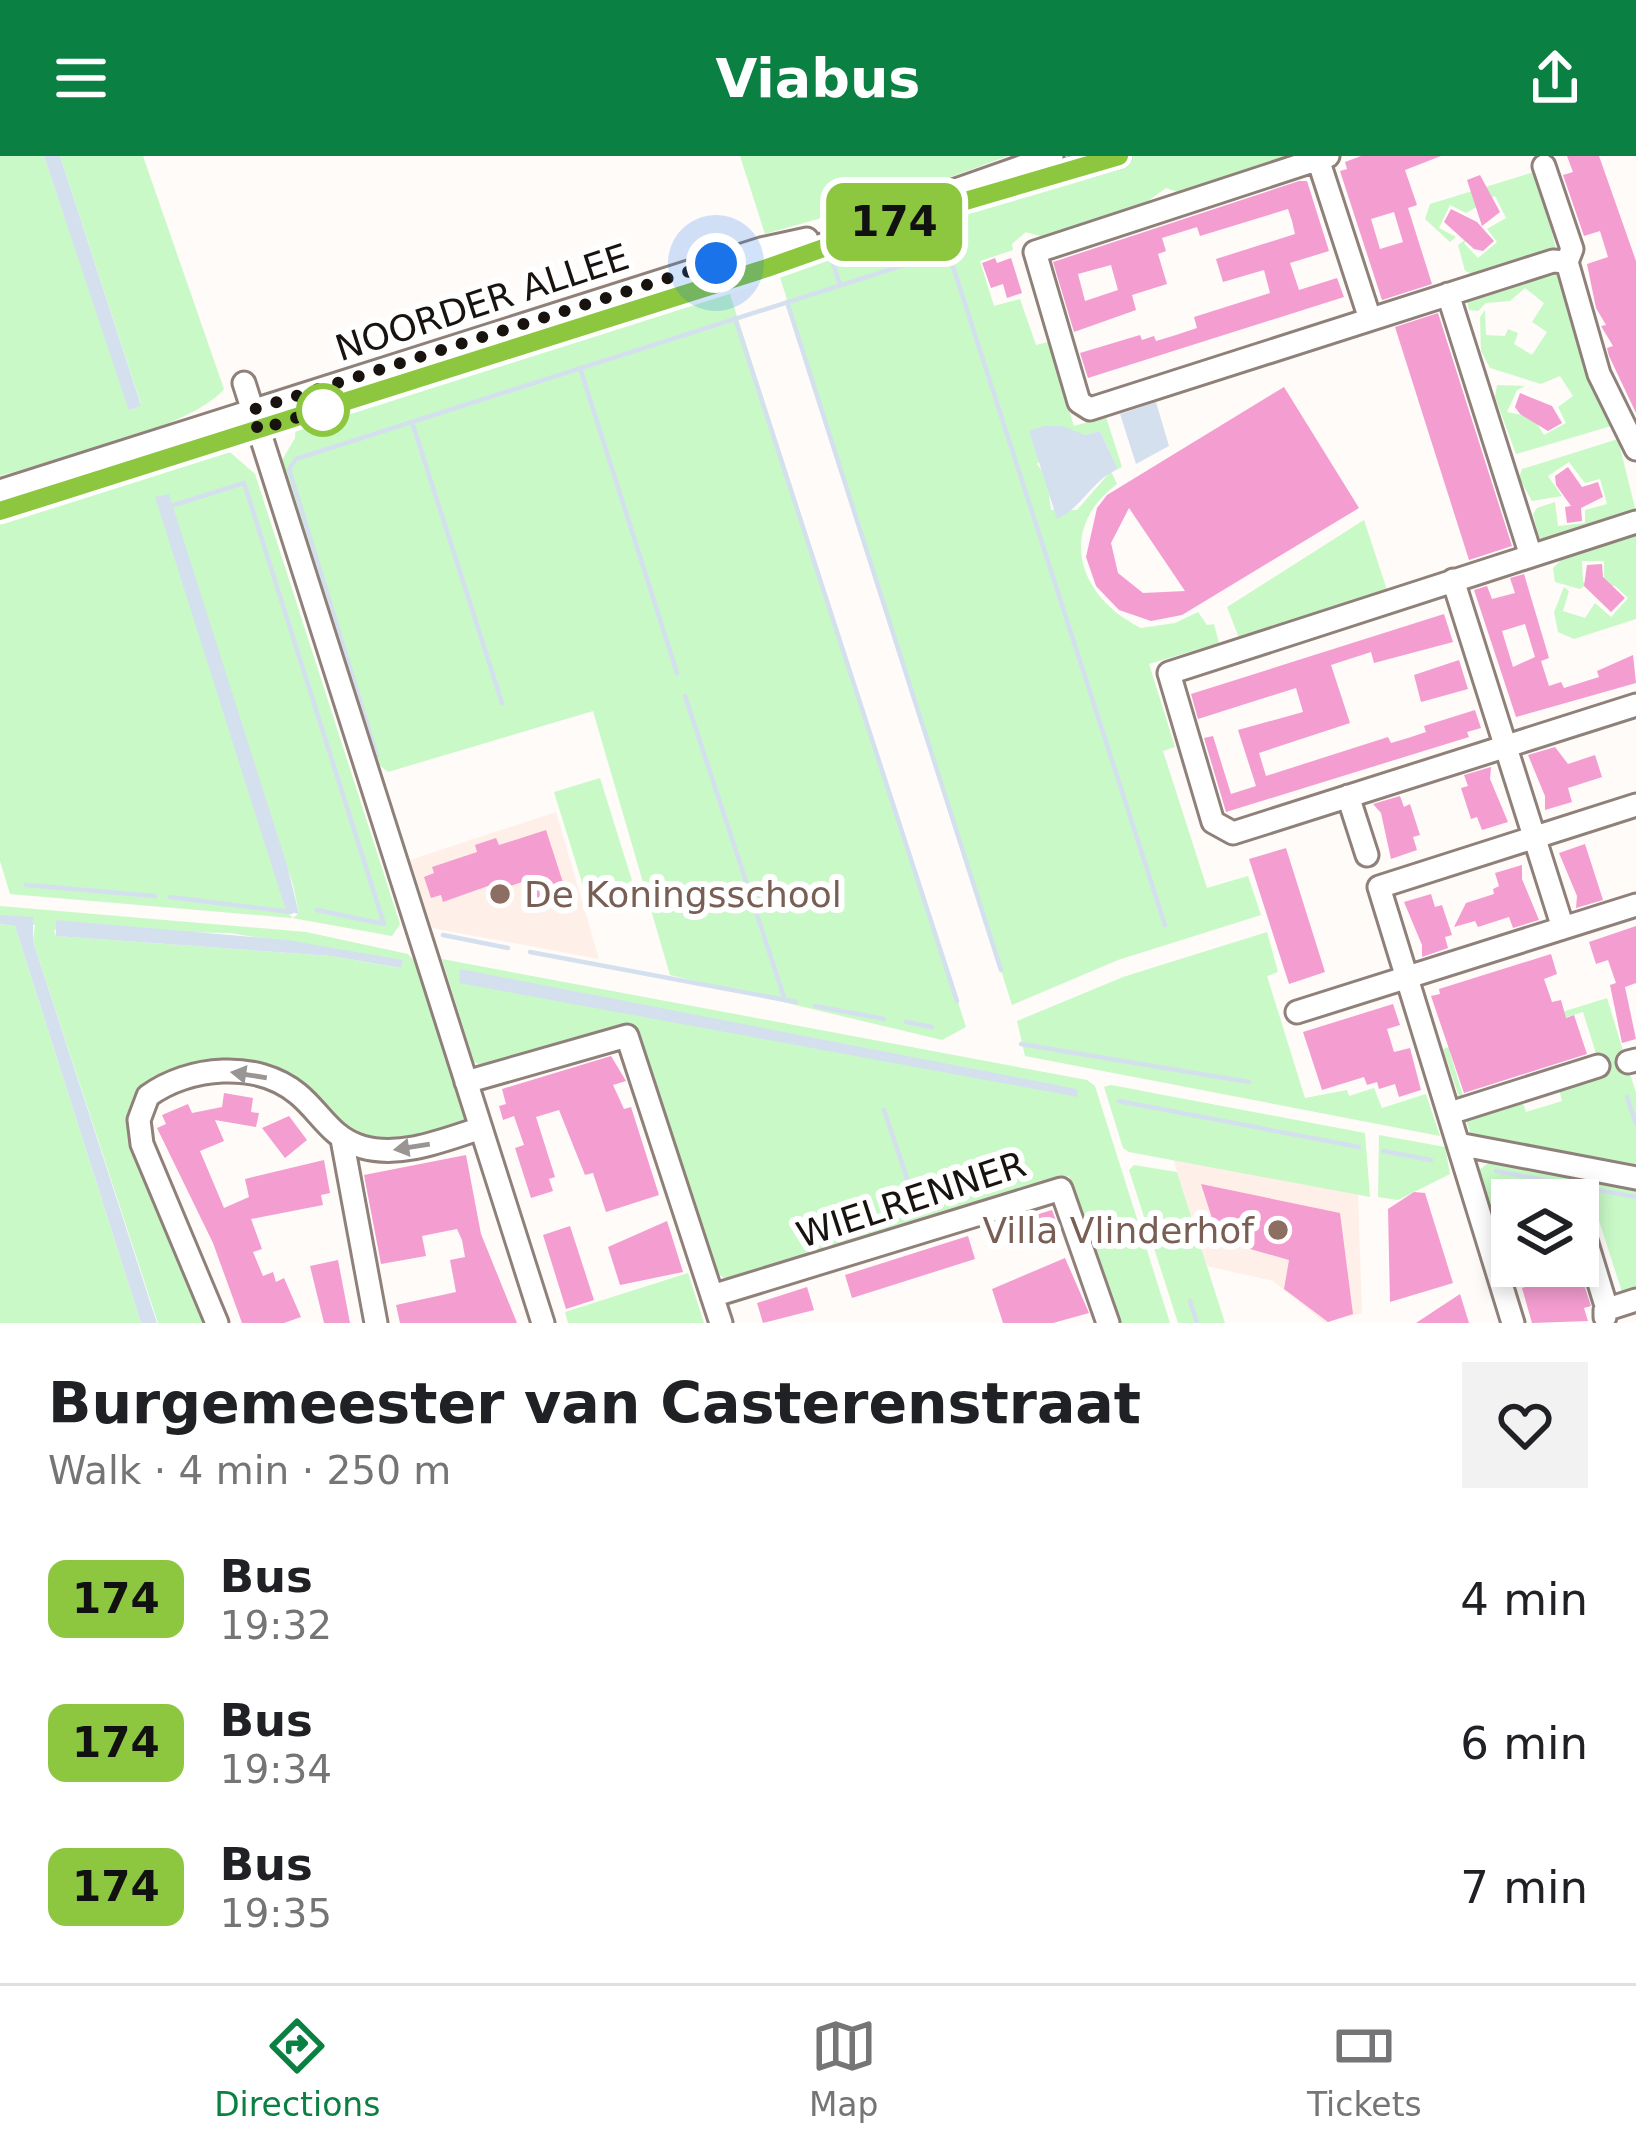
<!DOCTYPE html>
<html lang="en">
<head>
<meta charset="utf-8">
<style>
  :root { --surface:#fff; --page:#f2f2f2; --text:#202124; --muted:#757577; --line:#e0e0e0; --accent:#0b8043 }
  body { margin:0; font-family:"DejaVu Sans",sans-serif; background:var(--page); color:var(--text); height:100vh; display:flex; flex-direction:column; font-size:45px; white-space:nowrap }
  * { box-sizing:border-box; margin:0 }
  p { font-size:39px; color:var(--muted) }
  .icon { flex:none; width:66px; height:66px; fill:none; stroke:currentColor; stroke-width:2; stroke-linecap:round; stroke-linejoin:round }
  .map { position:relative; height:1167px; overflow:hidden }
  .sheet { display:flex; flex-direction:column; background:var(--surface); flex:1 }
  .sheet>* { flex:none }
  .badge { padding:0 24px; border-radius:18px; font-size:42px; line-height:78px }
  .fabs { position:absolute; left:1491px; top:1023px; display:grid; gap:24px }
  .fabs a { display:grid; place-items:center; width:108px; height:108px; border-radius:0px; background:var(--surface); box-shadow:0 6px 18px #0003; font-size:60px }
  .you { position:absolute; width:60px; height:60px; margin:-30px; border:9px solid #fff; border-radius:50%; background:#1a73e8; box-shadow:0 0 0 18px #1a73e833 }
  .map>.badge { position:absolute; translate:-50% -50%; box-shadow:0 0 0 6px #fff }
  .round { display:grid; place-items:center; flex:none; width:126px; height:126px; border-radius:0px; background:var(--page) }
  .head { display:flex; align-items:center; justify-content:space-between; height:204px; padding:0 48px }
  h1 { font-size:57px; font-weight:700; line-height:90px }
  ul { padding:0; list-style:none }
  li { display:flex; align-items:center; gap:36px; height:144px; padding:0 48px }
  li div { flex:1 }
  li b { display:block; font-size:45px }
  li em { font-style:normal }
  li .badge { min-width:132px; font-weight:700; text-align:center }
  header { display:flex; justify-content:space-between; align-items:center; height:156px; padding:0 48px; background:var(--accent); color:#fff; font-size:54px; font-weight:700 }
  .dock { display:flex; justify-content:space-around; align-items:center; height:168px; border-top:3px solid var(--line); background:var(--surface); font-size:33px; color:var(--muted) }
  .dock a { display:grid; justify-items:center; gap:6px }
  .dock .selected { color:var(--accent) }
  .map>svg:first-child { display:block }
  .built { fill:#fef0e8 }
  .green { fill:#c9f9c7; fill-rule:evenodd }
  .water { fill:#d5e0ef }
  .lines { fill:none; stroke-linecap:round; stroke-linejoin:round }
  .stream { stroke:#d5e0ef; stroke-width:4.5 }
  .building { fill:#f49dd0; fill-rule:evenodd }
  .minor-casing { stroke:#8f817a; stroke-width:27 }
  .minor { stroke:#fff; stroke-width:21 }
  .oneway { fill:#989593 }
  .line-casing { stroke:#fff; stroke-width:27 }
  .line { stroke:#8dc63f; stroke-width:18 }
  .walk { stroke:#191310; stroke-width:12; stroke-dasharray:0 21.6 }
  .stop-dot { fill:#fff; stroke:#8dc63f; stroke-width:6 }
  .education-dot { fill:#8d6e63; stroke:#fff; stroke-width:4.5 }
  .labels { text-anchor:middle; stroke-width:12; stroke-linejoin:round; paint-order:stroke }
  .street-label { font-size:36px; fill:#191310; stroke:#fff }
  .education-label { font-size:36px; fill:#785e54; stroke:#fff; text-anchor:start }
</style>
</head>
<body>
<header><svg class="icon" aria-label="menu" viewBox="0 0 24 24"><path d="M4 6h16M4 12h16M4 18h16"/></svg>Viabus<svg class="icon" aria-label="share" viewBox="0 0 24 24"><path d="M12 15V3M7 8l5-5 5 5M5 13v7h14v-7"/></svg></header>
<div class="map">
<svg width="1636" height="1167" viewBox="0 0 1636 1167">
  <rect width="100%" height="100%" fill="#fefbf9"/>
  <path class="built" d="M556 656 599 803 432 772 410 704Z
    M1173 1003 1358 1038 1362 1157 1325 1167 1273 1125 1207 1110Z"/>
  <path class="green" d="M0 0H44L130 255 141 248 60 0H143L224 233C190 273 54 303 0 320Z
    M740 0H1008L902 39 765 78Z
    M1135 0H1288L1286 6 1184 38 1166 32 1148 45 1150 50 1047 82 1026 76 1012 88 1013 94 980 105 994 150 1020 143 1036 189 1048 186 1074 270 1106 261 1122 311 1118 313 1100 275 1085 279 1068 275 1037 308 1047 322 1051 354H1077L1111 315 1117 328C1056 374 1078 441 1141 472L1175 467 1198 456 1207 469 1214 468 1219 487 1149 508 1175 591 1163 595 1207 732 1248 720 1261 759 1118 804 1012 849 777 112Z
    M1537 15 1556 93 1473 118 1465 115 1458 89 1472 79 1464 87 1478 102 1497 86 1487 73 1506 62 1495 40 1466 57 1450 49 1439 72 1456 81 1450 86 1425 63 1430 48Z
    M1551 114H1563L1580 196 1609 263 1618 268 1516 298 1495 241 1497 229 1525 230 1517 234 1507 256 1533 261 1544 279 1566 267 1558 251 1573 240 1560 220 1541 228 1490 212 1481 195 1480 161 1485 154 1486 179 1505 180 1508 173 1518 177 1514 188 1532 199 1547 176 1532 166 1544 147 1525 132 1510 145 1486 147 1478 155 1469 154 1467 144Z
    M727 129 966 871 942 884 670 819 593 555 388 616 374 605 278 311 295 282 296 267Z
    M1618 283 1636 356 1552 385 1539 382 1533 358 1537 352 1555 346 1558 370 1585 367V354L1607 348 1600 323 1585 327 1569 306 1548 320 1562 340 1532 345 1519 322 1522 313Z
    M224 291 255 318 400 768 392 780 292 762 10 738 0 705V359ZM168 338 293 729 299 757 293 762 286 755Z
    M1364 364 1387 434 1239 482 1227 451Z
    M1636 378V463L1574 483 1558 476 1554 456 1564 431 1569 435 1563 455 1585 462 1595 447 1611 461 1628 442 1615 430 1604 429V405H1582L1583 426 1588 427 1580 433 1555 426 1553 412 1564 401Z
    M600 622 635 734 589 749 554 636Z
    M0 750 306 776 408 798 417 808 468 962 421 984 365 985 239 910 137 949 211 1167H158L33 785 35 769 0 764ZM54 774 230 777 403 805 400 812 331 800 56 780Z
    M0 768 15 770 141 1167H0Z
    M1267 776 1278 816 1267 820 1305 942 1347 934 1349 940 1374 932 1382 952 1426 938 1440 980 1025 900 1017 865 1123 821Z
    M442 803 1087 924 1095 930 1170 1167H1116L1069 1020 736 1127 713 1116 638 880 615 871 486 911 474 906Z
    M1607 842 1636 937V1013L1473 985 1465 961 1522 944 1526 956 1562 945 1559 933 1603 920 1583 856 1450 897 1464 943 1460 944 1443 893Z
    M1111 929 1365 977 1370 1041 1129 996 1123 992 1104 931Z
    M1379 979 1445 991 1450 1018 1398 1044 1378 1041Z
    M1491 1005 1636 1032V1138L1624 1142 1590 1037 1512 1044V1055L1487 1062 1475 1017Z
    M1134 1009 1177 1016 1225 1167H1178L1129 1014Z
    M688 1117 704 1167H568L565 1156Z"/>
  <path class="water" d="M44 0H60L141 249 129 255Z
    M1156 246 1169 290 1136 308 1120 258Z
    M1044 270H1062L1085 279 1100 275 1118 313C1091 325 1083 351 1057 363L1029 275Z
    M169 338 287 709 299 758 286 755 155 341Z
    M0 759 33 761V785L157 1167H141L15 770 0 768Z
    M56 764 287 784 403 804 401 812 331 800 56 780Z
    M460 813 1077 933 1078 941 459 827Z"/>
  <g class="lines">
    <path class="stream" d="M937 60 948 95
      M829 95 840 129
      M787 146 1001 814
      M735 162 957 845
      M580 212 677 517
      M412 266 502 547
      M171 350 244 327 384 768 317 754
      M685 540 785 844
      M377 600 289 313 296 303 948 95 1165 769
      M26 729 155 740
      M170 741 291 756
      M443 779 508 792
      M530 796 796 846
      M815 850 884 863
      M906 866 932 871
      M1021 888 1249 926
      M1627 941 1636 968
      M1119 945 1359 991
      M884 954 914 1043
      M1383 995 1431 1004
      M1496 1015 1636 1041
      M1190 1145 1197 1167"/>
  </g>
  <path class="building" d="M1361 0H1441L1405 14 1417 49 1408 52 1432 128 1382 144 1340 15 1347 13 1345 6ZM1394 56 1403 86 1380 93 1371 63Z
    M1567 0H1599L1636 105V257L1609 200 1607 192 1613 190 1601 170 1606 169 1596 152 1587 108 1608 101 1600 75 1584 80 1563 19 1573 16Z
    M1480 19 1500 56 1482 70 1467 24Z
    M1299 25H1307L1329 95 1290 107 1299 134 1337 122 1344 141 1088 222 1080 197 1140 179 1142 184 1154 180 1156 185 1176 179 1197 172 1194 161 1270 137 1264 114 1223 126 1216 103 1295 78 1292 65 1288 53 1200 80 1197 71 1162 82 1166 95 1158 98 1167 128 1132 139 1136 154 1074 176 1053 106ZM1111 109 1118 134 1085 145 1078 118Z
    M1451 53 1477 66 1494 85 1483 95 1474 93 1444 66Z
    M995 102 997 107 1011 102 1022 137 1007 142 1003 128 991 132 982 107Z
    M1438 157 1512 390 1469 404 1395 171Z
    M1284 231 1359 352 1182 459 1151 465 1119 454 1096 430 1086 401 1097 352 1107 339ZM1129 352 1185 435 1143 437 1118 417 1111 387Z
    M1520 237 1552 250 1562 267 1548 275 1520 258 1515 251Z
    M1568 311 1582 331 1598 326 1603 341 1581 352 1582 365 1567 367 1565 351 1571 350 1556 329 1555 320Z
    M1602 408 1603 421 1625 442 1611 456 1584 430 1587 409Z
    M1524 418 1549 502 1541 505 1549 530 1561 526 1564 532 1599 521 1597 515 1633 499 1636 527 1516 561 1474 434 1487 430 1492 443 1515 437 1510 422ZM1525 468 1535 501 1513 511 1502 475Z
    M1444 458 1453 486 1374 507 1371 496 1331 509 1350 567 1259 597 1266 620 1388 581 1391 587 1408 582 1426 576 1424 570 1475 554 1481 572 1467 576 1469 581 1226 656 1204 582 1213 580 1231 638 1256 630 1238 574 1303 556 1296 532 1198 563 1191 538Z
    M1459 504 1468 533 1421 546 1414 519Z
    M1555 591 1568 608 1595 599 1602 621 1568 632 1572 646 1545 654V640L1528 599Z
    M1491 611 1490 623 1508 666 1482 674 1477 661 1471 663 1461 632 1468 630 1464 619Z
    M1400 640 1404 651 1410 648 1420 679 1413 681 1417 694 1391 703 1381 657 1373 648Z
    M546 674 568 742 534 753 525 725 490 737 488 730 443 746 441 739 431 742 424 721 434 717 432 711 477 696 475 689 496 682 499 689Z
    M1585 688 1603 744 1576 752 1577 740 1559 697Z
    M1286 692 1325 816 1289 828 1249 703Z
    M1522 709V723L1539 764 1513 772 1509 761 1478 771 1475 765 1454 771 1466 747 1494 738 1493 733 1499 730 1495 717Z
    M1431 738 1435 751 1442 749 1452 779 1445 781 1448 792 1422 801V789L1404 746Z
    M1636 770V827L1625 831 1636 883 1622 887 1610 829 1616 827 1608 804 1596 808 1589 786Z
    M1551 798 1557 818 1544 823 1552 846 1561 844 1566 862 1574 859 1587 898 1464 937 1431 840 1440 838 1439 833Z
    M1393 848 1400 869 1387 873 1394 896 1410 892 1421 934 1399 941 1395 928 1379 933 1377 926 1367 929 1364 921 1322 934 1303 876Z
    M611 900 626 925 613 929 624 953 631 951 659 1039 606 1056 593 1017 585 1019 559 954 536 961 555 1021 549 1023 553 1035 531 1042 515 992 524 989 514 960 503 964 499 950 506 948 502 933Z
    M224 937 253 942 251 956 259 957 256 971 215 964 224 985 200 995 224 1052 249 1041 245 1023 324 1004 330 1037 321 1039 323 1049 251 1063 262 1093 253 1096 263 1120 273 1116 276 1126 284 1122 301 1161 284 1167H242L213 1087 157 972 166 968 162 959 188 948 192 957 222 951Z
    M289 960 307 984 285 1002 262 972Z
    M466 999 481 1078 517 1167H400L396 1149 456 1136 450 1104 465 1101 462 1084 457 1073 422 1080 426 1100 381 1108 364 1019Z
    M1201 1028 1340 1057 1353 1158 1328 1166 1284 1133 1289 1104 1219 1084Z
    M1414 1036 1425 1037 1453 1127 1390 1146 1388 1053Z
    M1052 1054 1060 1076 1013 1091 1006 1068Z
    M667 1065 683 1116 620 1129 608 1091Z
    M570 1070 594 1144 566 1153 543 1079Z
    M968 1080 975 1103 852 1142 845 1119Z
    M1065 1102 1089 1157 1053 1167H1003L992 1133Z
    M338 1104 350 1167H324L310 1110Z
    M1551 1110H1578L1591 1150 1584 1152 1588 1165 1532 1167 1522 1132 1554 1121Z
    M807 1131 814 1154 763 1167 757 1147Z
    M1460 1138 1469 1167H1416Z"/>
  <g class="lines">
    <defs>
      <path id="minor" d="M1317 0 1370 163
        M1328 0 1035 96 1079 246 1090 253 1553 105 1567 106
        M1544 10 1572 93 1567 106 1599 218 1636 293
        M939 40 1052 0
        M1448 138 1531 400
        M244 227 543 1167
        M0 335 761 93 807 83
        M0 354 953 47 1119 0
        M1636 366 1169 517 1213 666 1233 677 1636 549
        M1453 424 1563 772
        M1348 640 1367 699
        M1297 856 1636 749
        M1628 906 1636 904
        M466 926 627 880 721 1167
        M1450 957 1598 910
        M342 983 376 1167
        M1458 988 1636 1022
        M1578 1058 1607 1153
        M712 1140 1061 1033 1108 1167
        M1605 1161V1154L1636 1144
        M217 1167 142 988 139 964 148 940C189 910 257 904 298 938 321 957 331 982 362 991 401 1002 444 984 481 972
        M1513 1167 1379 731 1636 649"/>
    </defs>
    <use href="#minor" class="minor-casing"/>
    <use href="#minor" class="minor"/>
  </g>
  <defs><path id="oneway-solid" d="M-6-.8H1V-3.2L6.5 0L1 3.2V.8H-6Z" transform="scale(3)"/></defs>
  <g class="oneway">
    <use href="#oneway-solid" transform="translate(249 919) rotate(-171)"/>
    <use href="#oneway-solid" transform="translate(412 991) rotate(171)"/>
  </g>
  <g class="lines">
    <defs>
      <path id="line" d="M0 355 767 112 914 60 1119 0"/>
    </defs>
    <use href="#line" class="line-casing"/>
    <use href="#line" class="line"/>
    <path class="walk" d="M323 254 330 251 258 274 252 254 716 107"/>
  </g>
  <circle class="stop-dot" cx="323" cy="254" r="24"/>
  <g class="education-dot">
    <circle cx="500" cy="738" r="12"/>
    <circle cx="1278" cy="1074" r="12"/>
  </g>
  <g class="labels">
    <g class="street-label">
      <text transform="translate(482 146) rotate(-18)" y="13">NOORDER ALLEE</text>
      <text transform="translate(911 1043) rotate(-18)" y="13">WIELRENNER</text>
    </g>
    <g class="education-label">
      <text x="524" y="751">De Koningsschool</text>
      <text x="1254" y="1087" text-anchor="end">Villa Vlinderhof</text>
    </g>
  </g>
</svg>
<div class="fabs">
<a><svg class="icon" aria-label="layers" viewBox="0 0 24 24"><path d="M12 4l9 5-9 5-9-5zM3 14l9 5 9-5"/></svg></a>
</div>
<div class="you" style="left:716px;top:107px"></div>
<b class="badge" style="left:894px;top:66px;background:#8dc63f;color:#111">174</b>
</div>
<section class="sheet">
<div class="head"><div><h1>Burgemeester van Casterenstraat</h1><p>Walk · 4 min · 250 m</p></div><a class="round"><svg class="icon" aria-label="heart" viewBox="0 0 24 24"><path d="M12 20l-8-8c-3-5 5-10 8-4 3-6 11-1 8 4z"/></svg></a></div>
<ul>
<li><span class="badge" style="background:#8dc63f;color:#111">174</span><div><b>Bus</b><p>19:32</p></div><em>4 min</em></li>
<li><span class="badge" style="background:#8dc63f;color:#111">174</span><div><b>Bus</b><p>19:34</p></div><em>6 min</em></li>
<li><span class="badge" style="background:#8dc63f;color:#111">174</span><div><b>Bus</b><p>19:35</p></div><em>7 min</em></li>
</ul>
</section>
<nav class="dock">
<a class="selected"><svg class="icon" aria-label="directions" viewBox="0 0 24 24"><path d="M12 3l9 9-9 9-9-9zM9 14v-3h6M13 9l2 2-2 2"/></svg>Directions</a>
<a><svg class="icon" aria-label="map" viewBox="0 0 24 24"><path d="M3 6l6-2 6 2 6-2v14l-6 2-6-2-6 2zM9 4v14M15 6v14"/></svg>Map</a>
<a><svg class="icon" aria-label="tickets" viewBox="0 0 24 24"><path d="M3 7h18v10H3zM15 7v10"/></svg>Tickets</a>
</nav>
</body>
</html>
